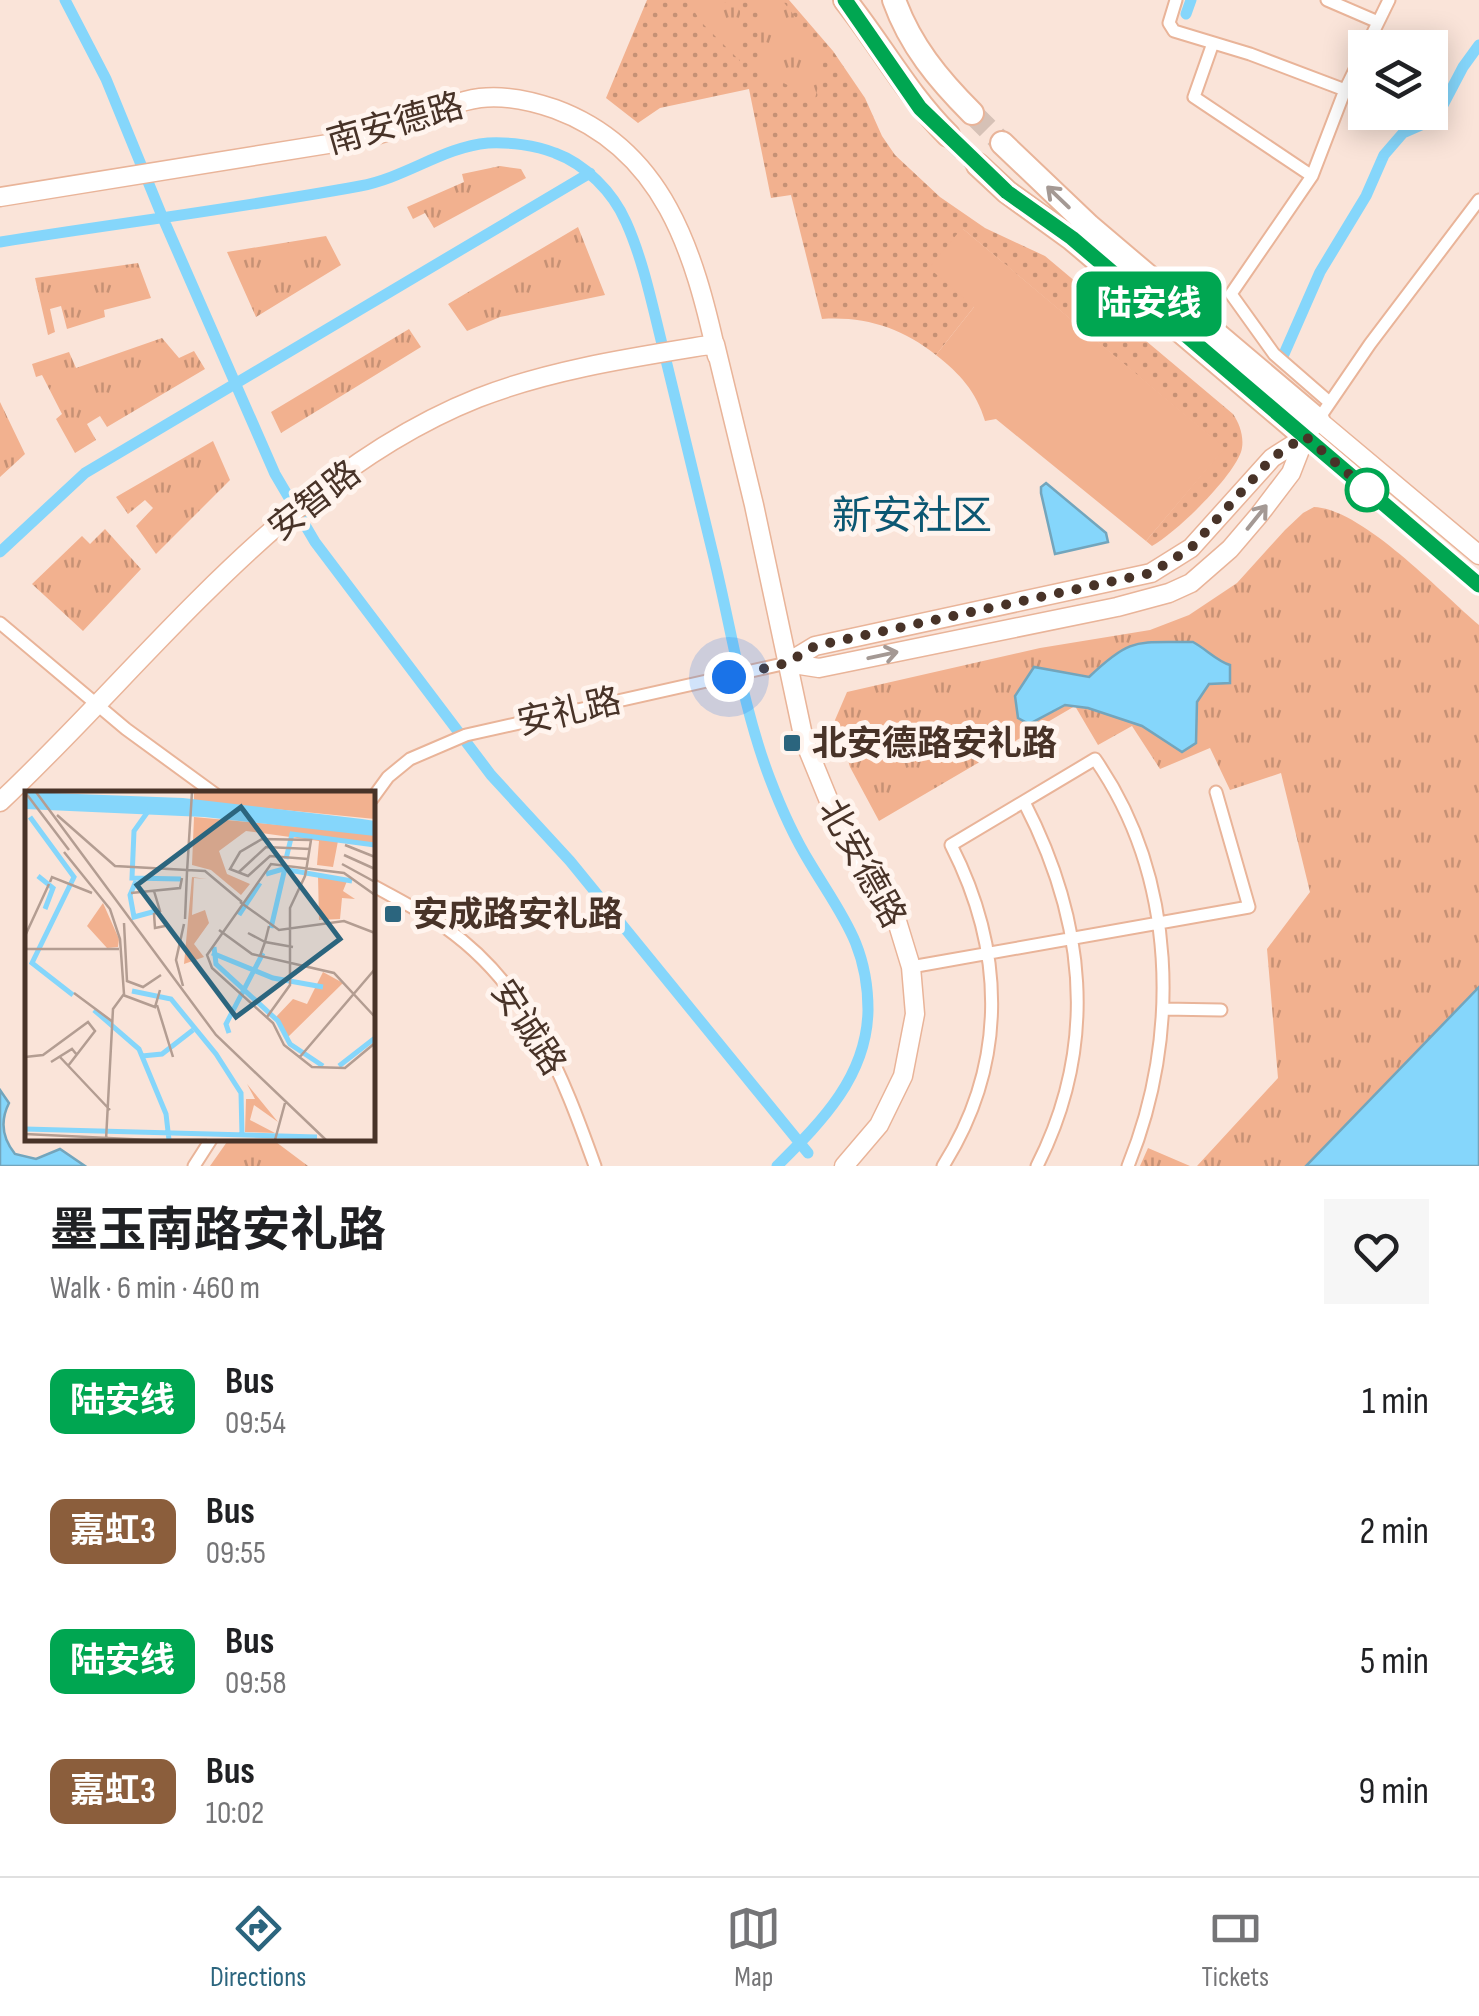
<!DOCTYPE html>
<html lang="en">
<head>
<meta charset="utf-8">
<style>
  :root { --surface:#fff; --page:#f6f6f6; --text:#202124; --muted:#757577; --line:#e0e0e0; --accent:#2b657e }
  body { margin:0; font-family:"Sofia Sans Condensed","Noto Sans SC",sans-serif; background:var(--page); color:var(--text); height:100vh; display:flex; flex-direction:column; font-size:38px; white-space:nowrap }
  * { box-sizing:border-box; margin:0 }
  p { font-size:32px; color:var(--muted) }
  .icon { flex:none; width:55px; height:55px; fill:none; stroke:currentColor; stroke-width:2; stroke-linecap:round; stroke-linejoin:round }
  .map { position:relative; height:1166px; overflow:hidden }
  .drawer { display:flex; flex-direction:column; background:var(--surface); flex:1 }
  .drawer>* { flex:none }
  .badge { padding:0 20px; border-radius:15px; font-size:35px; line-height:65px }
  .fabs { position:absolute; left:1348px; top:30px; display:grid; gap:20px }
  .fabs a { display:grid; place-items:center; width:100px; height:100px; border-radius:0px; background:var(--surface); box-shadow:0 5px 25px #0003; font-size:50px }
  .you { position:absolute; width:50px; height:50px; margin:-25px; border:8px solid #fff; border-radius:50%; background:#1a73e8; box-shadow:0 0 0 15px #1a73e833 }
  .map>.badge { position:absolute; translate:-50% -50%; box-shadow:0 0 0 5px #fff }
  .round { display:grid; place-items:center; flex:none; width:105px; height:105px; border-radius:0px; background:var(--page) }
  .headline { display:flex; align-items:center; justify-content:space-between; height:170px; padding:0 50px }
  h1 { font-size:48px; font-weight:700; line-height:75px }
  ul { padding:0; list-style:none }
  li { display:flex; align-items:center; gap:30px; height:130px; padding:0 50px }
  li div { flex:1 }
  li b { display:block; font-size:38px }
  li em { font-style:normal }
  li .badge { min-width:110px; font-weight:700; text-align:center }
  .tabs { display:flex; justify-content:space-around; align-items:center; height:140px; border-top:2px solid var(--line); background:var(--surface); font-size:28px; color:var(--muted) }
  .tabs a { display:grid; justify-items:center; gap:5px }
  .tabs .selected { color:var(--accent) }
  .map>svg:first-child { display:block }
  .grass { fill:url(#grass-dots) }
  .park { fill:url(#park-tufts) }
  .pitch { fill:#f2b18f }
  .water { fill:#85d6fb; stroke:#73a5bc; stroke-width:2.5 }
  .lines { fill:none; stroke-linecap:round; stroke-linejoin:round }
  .canal { stroke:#85d6fb; stroke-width:11 }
  .highway-tunnel { stroke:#d6c1b6; stroke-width:22; stroke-dasharray:22 11; stroke-linecap:butt }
  .street-casing { stroke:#e9b499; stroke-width:15 }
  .secondary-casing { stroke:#e9b499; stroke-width:21 }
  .primary-casing { stroke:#e9b499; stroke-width:21 }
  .highway-casing { stroke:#e9b499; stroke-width:26 }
  .street { stroke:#fff; stroke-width:11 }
  .secondary { stroke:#fff; stroke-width:18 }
  .primary { stroke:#fff; stroke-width:18 }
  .highway { stroke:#fff; stroke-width:22 }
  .oneway { stroke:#a49994 }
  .line-casing { stroke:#fff; stroke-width:22 }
  .line { stroke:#00a651; stroke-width:15 }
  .walk { stroke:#483328; stroke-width:10; stroke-dasharray:0 18 }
  .stop-dot { fill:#fff; stroke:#00a651; stroke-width:5 }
  .poi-dot { fill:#2b657e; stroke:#fff4ee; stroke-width:4 }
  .labels { text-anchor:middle; stroke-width:10; stroke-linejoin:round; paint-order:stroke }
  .street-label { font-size:35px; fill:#483328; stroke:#fff4ee }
  .poi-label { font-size:35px; font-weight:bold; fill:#483328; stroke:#fff4ee; text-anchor:start }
  .quarter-label { font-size:40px; fill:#0c5772; stroke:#fff4ee }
  .inset-river { fill:none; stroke:#85d6fb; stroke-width:5 }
  .inset-road { fill:none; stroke:#b39d92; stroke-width:2.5 }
  .view { fill:#2b657e; fill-opacity:0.15; stroke:#2b657e; stroke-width:5 }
  .inset-edge { fill:none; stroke:#483328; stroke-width:5 }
</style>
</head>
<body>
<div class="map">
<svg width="1479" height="1166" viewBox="0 0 1479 1166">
  <defs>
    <pattern id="grass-dots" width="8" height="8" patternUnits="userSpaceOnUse" patternTransform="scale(2.5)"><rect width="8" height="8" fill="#f2b18f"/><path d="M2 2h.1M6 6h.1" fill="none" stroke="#c69175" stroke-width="1.8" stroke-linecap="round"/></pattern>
    <pattern id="park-tufts" width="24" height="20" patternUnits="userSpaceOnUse" patternTransform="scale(2.5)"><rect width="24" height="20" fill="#f2b18f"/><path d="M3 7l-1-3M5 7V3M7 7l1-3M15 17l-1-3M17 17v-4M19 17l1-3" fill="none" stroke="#c69175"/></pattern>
  </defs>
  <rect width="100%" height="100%" fill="#fae4d9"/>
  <path class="grass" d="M647 0H789L833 51 865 98 882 136 895 155 940 197 985 228 1045 256 1233 414C1240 424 1245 439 1241 452 1232 478 1177 532 1152 546L1146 541 1224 448 963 229 974 307 936 355C902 328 865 316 822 319L791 195 771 198 749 89 660 108 638 123 606 98Z"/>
  <path class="park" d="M687 0 733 3 740 11V61L701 22Z
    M762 0H782L825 55 815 99 760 71Z
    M500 166 521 169 526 178 434 228 425 213 413 219 407 207 464 182 462 174Z
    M578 227 605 295 500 317 467 331 448 304Z
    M326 236 341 265 256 317 227 252Z
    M138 263 151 298 104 310 105 317 67 329 61 306 50 309 55 332 48 335 35 278Z
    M409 329 421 347 281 433 271 412Z
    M162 338 179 358 194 351 205 369 107 427 100 416 87 424 96 440 75 453 56 419 62 414 42 375 36 377 32 364 69 352 76 368Z
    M0 402 25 454 0 477Z
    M213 441 230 480 156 554 136 526 153 508 145 500 128 514 116 497Z
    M1314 507C1363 509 1441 593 1479 625V987L1306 1166H1197L1278 1078 1267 949 1310 892 1281 773 1230 790 1210 748 1160 769 1132 726 1098 745 1075 706 879 821 850 767 835 720 847 692 1040 648 1150 630 1189 615 1237 583 1285 530 1303 513Z
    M105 529 141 569 83 631 32 584 82 536 90 544Z
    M229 1139H272L308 1166H210Z
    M1148 1148 1190 1166H1140Z"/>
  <path class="pitch" d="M962 228 1225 448 1146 541 996 419 985 421C976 391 960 374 936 355L974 307 929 268Z"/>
  <path class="water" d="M1046 483 1106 533 1108 542 1055 554 1041 493V487Z
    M1193 642C1206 649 1217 661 1230 665V683L1209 684 1197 702 1196 743 1182 752 1142 726 1088 708 1065 705 1029 724 1018 718 1015 696 1034 667 1089 677C1132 636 1136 643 1193 642Z
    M1479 987V1166H1306Z
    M0 1090 9 1103C0 1121 2 1138 15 1154L36 1159 60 1149 85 1166H0Z"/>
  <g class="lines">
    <path class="canal" d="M65 0 106 79 162 216 275 474 315 542 491 775 570 861 808 1153
      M1186 14 1191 0
      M0 242C120 223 241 208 360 186 405 178 443 147 488 143 509 142 535 145 555 153 585 164 613 192 626 222 644 262 653 309 664 352 680 418 696 484 712 550 731 626 742 706 770 779 781 808 794 837 810 863 841 915 868 945 868 1010 867 1077 821 1122 777 1166
      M1284 354 1320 272 1366 196 1384 155 1403 133 1428 122 1442 107 1463 67 1479 45
      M0 552 85 473 590 173"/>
    <path class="highway-tunnel" d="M972 113 1002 143
      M948 135 978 165"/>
    <defs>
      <path id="street" d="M1176 0 1169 23 1174 31 1250 54 1345 90
        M1327 0 1378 22
        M1213 43 1194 97 1312 176
        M1328 401 1274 354 1231 294 1312 176 1345 90 1389 0
        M1318 420 1370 344 1479 200
        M0 623 126 729 215 794
        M372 799 388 777 410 759 466 735 787 663
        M1024 802C1085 920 1099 1044 1037 1166
        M372 885C397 899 423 912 446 928 529 987 562 1074 595 1166
        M911 967 1249 907 1216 792
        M1164 1009 1221 1010
        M194 1166 212 1138
        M943 1166C1008 1063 1005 951 951 845L1095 759C1177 877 1181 1036 1128 1166"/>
      <path id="secondary" d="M0 197C120 178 240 159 359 139 402 132 437 104 480 98 505 95 532 101 555 109 664 149 694 252 717 356
        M787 663 819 668 1117 607 1169 593 1191 583 1230 549 1259 515 1291 473 1305 437 1312 427
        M787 663 815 646 1151 573 1191 548 1272 458 1305 437
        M0 802C148 663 284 475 478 398 552 369 636 357 715 344L754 505 804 740 840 828 896 918 911 967 915 1014 903 1076 879 1125 844 1166"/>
      <path id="primary" d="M1318 420 1479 555
        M1305 437 1479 585"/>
      <path id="highway" d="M845 0C881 45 907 94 948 135
        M894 0C910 45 938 79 972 113
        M1002 143 1089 226 1318 420
        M978 165 1007 192 1072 239 1305 437"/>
    </defs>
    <use href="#street" class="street-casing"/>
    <use href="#secondary" class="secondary-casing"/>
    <use href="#primary" class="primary-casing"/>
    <use href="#highway" class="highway-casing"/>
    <use href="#street" class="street"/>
    <use href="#secondary" class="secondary"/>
    <use href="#primary" class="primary"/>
    <use href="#highway" class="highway"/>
  </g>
  <defs><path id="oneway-shaft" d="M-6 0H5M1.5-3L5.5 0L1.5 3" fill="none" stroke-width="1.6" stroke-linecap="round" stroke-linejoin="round" transform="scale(2.5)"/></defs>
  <g class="oneway">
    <use href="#oneway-shaft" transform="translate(1058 197) rotate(-136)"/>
    <use href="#oneway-shaft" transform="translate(1257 517) rotate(-51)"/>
    <use href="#oneway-shaft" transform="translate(883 655) rotate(-12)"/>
  </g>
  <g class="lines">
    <defs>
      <path id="line" d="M845 0 920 108 1007 192 1072 238 1479 585"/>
    </defs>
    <use href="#line" class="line-casing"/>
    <use href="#line" class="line"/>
    <path class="walk" d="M729 677 787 663 815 646 1151 573 1191 548 1272 458 1305 436 1367 490"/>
  </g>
  <circle class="stop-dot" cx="1367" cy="490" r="20"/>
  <g class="poi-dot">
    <rect x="782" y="733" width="20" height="20" rx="5"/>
    <rect x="383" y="904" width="20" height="20" rx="5"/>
  </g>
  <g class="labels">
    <g class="street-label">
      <text transform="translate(395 123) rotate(-16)" y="12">南安德路</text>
      <text transform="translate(314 500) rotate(-38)" y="12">安智路</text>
      <text transform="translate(569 711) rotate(-13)" y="12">安礼路</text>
      <text transform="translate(863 863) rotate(61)" y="12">北安德路</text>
      <text transform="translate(529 1027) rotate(57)" y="12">安诚路</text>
    </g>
    <g class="poi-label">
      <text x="812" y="755">北安德路安礼路</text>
      <text x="413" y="926">安成路安礼路</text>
    </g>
    <g class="quarter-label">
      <text x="912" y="529">新安社区</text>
    </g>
  </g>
  <g transform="translate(25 791)">
    <rect width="350" height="350" fill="#fae4d9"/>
    <path d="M167 86 182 88 169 87 167 124 180 119 184 132 169 153 179 166 159 173Z" fill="#f2b18f"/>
    <path d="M78 112 94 148 93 156 82 157 62 135ZM222 293 253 331 229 314 225 329 250 342 220 341 221 308H230Z" fill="#f2b18f"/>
    <path d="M169 1H350V28L169 10ZM169 26 341 42 350 45V56L313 50 308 76 292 74 294 50 221 40 194 60 202 83 225 93 216 104 186 79 167 74ZM293 85 322 90 318 100 330 108 317 107 315 128 294 129ZM298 181 318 192 262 247 251 226 268 208 282 213Z" fill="#f2b18f"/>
    <path d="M0 1 158 7 337 28 350 30V45L179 26 0 18Z" fill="#85d6fb"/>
    <path class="inset-river" d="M124 19 109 40 107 87 156 88M5 26 49 86 7 172 48 204M261 68 267 43 350 54M241 83 258 78 327 90M13 85 28 97 20 118M111 90 105 104 109 126 131 120M214 124 235 92M246 137 260 77M189 156 191 173 253 230 265 253 298 275M187 162 248 187 298 196M107 200 146 208 191 263 216 302 217 344M69 219 114 258 141 323 144 349M204 242 201 233 238 162M117 265 137 263 168 239M314 275 350 247M0 338 292 346"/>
    <path class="inset-road" d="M0 1 44 59M11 1 191 244 301 349M32 24 90 75 180 80 217 111M320 54 350 66M39 61 85 118 95 148 99 203 88 218 81 349M319 64 350 78M317 73 350 91M162 81 167 1M214 81 241 56 285 58M25 91 27 86 67 102M129 100 135 120 129 123 130 137 140 135M106 102 155 97 157 87M350 104 319 82 246 73 182 164 187 177 248 232 259 254 287 276 320 277 350 252M215 111 254 139 319 130 350 142M160 128 162 81M99 132 102 190 118 196 136 184M194 139 227 163 309 182 350 226M223 142 240 151 244 135M0 145 24 93M0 158H94M235 165 240 151 268 156M158 195 151 169 159 133M49 202 88 231M98 204 130 216 135 199M132 214 148 266M242 226 265 194V117L280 85 282 74 286 49 237 48 215 61 205 78 223 85 245 65 283 68M34 265 85 319M0 266 18 264 63 231 70 240 43 275M274 267 350 178M26 271 47 258 52 264M0 343 125 349M146 349H182M250 349 260 312"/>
    <path class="view" d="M216 16 315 148 211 226 112 94Z"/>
    <rect width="350" height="350" class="inset-edge"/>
  </g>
</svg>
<div class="fabs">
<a><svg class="icon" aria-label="layers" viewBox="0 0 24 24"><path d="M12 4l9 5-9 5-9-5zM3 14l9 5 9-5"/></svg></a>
</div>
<div class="you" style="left:729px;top:677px"></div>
<b class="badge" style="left:1149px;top:304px;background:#00a651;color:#fff">陆安线</b>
</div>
<section class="drawer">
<div class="headline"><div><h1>墨玉南路安礼路</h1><p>Walk · 6 min · 460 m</p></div><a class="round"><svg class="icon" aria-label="heart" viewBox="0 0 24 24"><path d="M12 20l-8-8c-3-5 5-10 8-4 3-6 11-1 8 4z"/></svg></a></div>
<ul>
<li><span class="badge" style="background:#00a651;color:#fff">陆安线</span><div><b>Bus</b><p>09:54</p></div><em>1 min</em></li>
<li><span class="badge" style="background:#8b5e3c;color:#fff">嘉虹3</span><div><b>Bus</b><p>09:55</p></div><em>2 min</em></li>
<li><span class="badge" style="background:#00a651;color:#fff">陆安线</span><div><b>Bus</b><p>09:58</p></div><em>5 min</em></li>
<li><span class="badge" style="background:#8b5e3c;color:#fff">嘉虹3</span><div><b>Bus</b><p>10:02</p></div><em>9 min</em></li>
</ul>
</section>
<nav class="tabs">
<a class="selected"><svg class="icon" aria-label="directions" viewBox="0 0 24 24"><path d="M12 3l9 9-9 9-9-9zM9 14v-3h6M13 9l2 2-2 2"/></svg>Directions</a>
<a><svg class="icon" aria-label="map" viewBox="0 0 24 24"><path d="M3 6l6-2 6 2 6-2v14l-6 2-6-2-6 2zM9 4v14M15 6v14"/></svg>Map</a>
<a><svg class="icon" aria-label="tickets" viewBox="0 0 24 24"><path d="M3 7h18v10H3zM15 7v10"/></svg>Tickets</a>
</nav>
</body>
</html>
